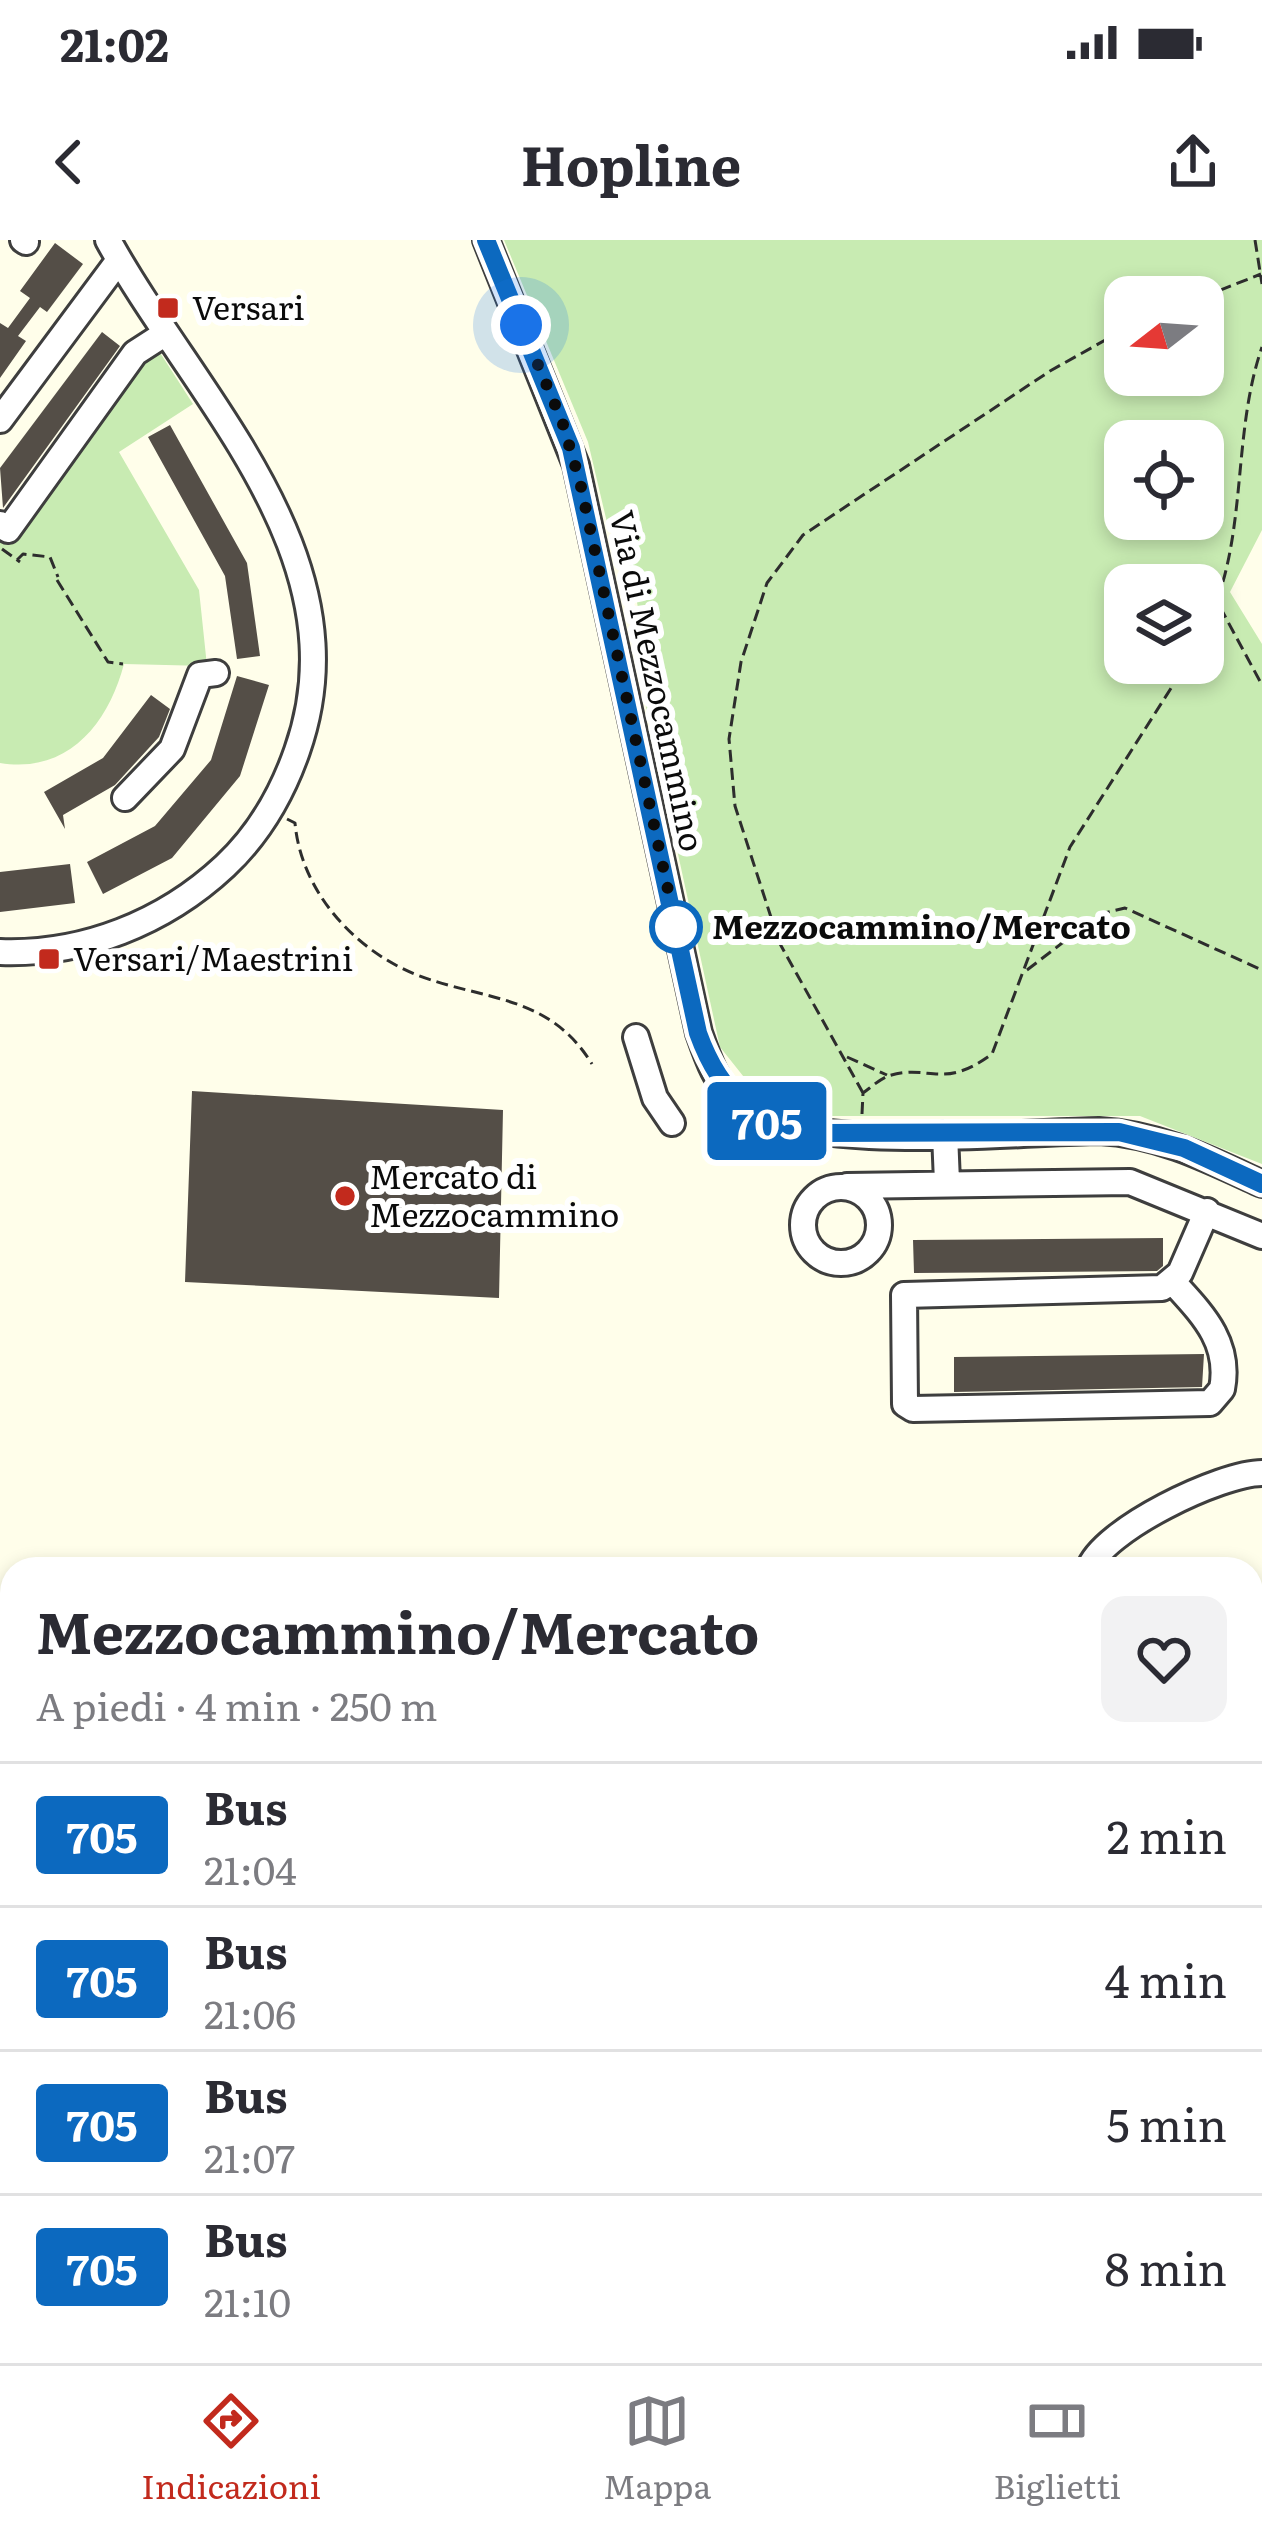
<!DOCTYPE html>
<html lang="it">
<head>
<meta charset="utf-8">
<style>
  :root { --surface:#fff; --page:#f2f2f3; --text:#2b2b33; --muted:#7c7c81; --line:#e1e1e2; --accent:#c22a1d }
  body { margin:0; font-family:Literata,serif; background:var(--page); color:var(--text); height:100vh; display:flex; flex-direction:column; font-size:45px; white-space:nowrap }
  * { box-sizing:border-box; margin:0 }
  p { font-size:39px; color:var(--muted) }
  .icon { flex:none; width:66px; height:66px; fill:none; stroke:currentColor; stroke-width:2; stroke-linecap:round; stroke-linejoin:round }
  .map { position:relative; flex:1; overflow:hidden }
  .drawer { position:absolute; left:0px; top:1317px; width:1263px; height:807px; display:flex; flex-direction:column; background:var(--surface); border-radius:36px 36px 0 0; box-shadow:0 6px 18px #0003 }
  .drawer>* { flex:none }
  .badge { padding:0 24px; border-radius:9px; font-size:42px; line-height:78px }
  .needle { width:78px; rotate:253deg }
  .buttons { position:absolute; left:1104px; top:36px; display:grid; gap:24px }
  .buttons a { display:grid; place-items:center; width:120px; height:120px; border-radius:24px; background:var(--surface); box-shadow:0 6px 18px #0003; font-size:60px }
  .you { position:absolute; width:60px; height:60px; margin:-30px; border:9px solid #fff; border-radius:50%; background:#1a73e8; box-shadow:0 0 0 18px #1a73e833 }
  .map>.badge { position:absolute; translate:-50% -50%; box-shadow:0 0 0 6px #fff }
  .round { display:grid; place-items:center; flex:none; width:126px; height:126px; border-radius:24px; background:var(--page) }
  .summary { display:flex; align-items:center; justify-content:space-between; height:204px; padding:0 36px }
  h1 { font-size:57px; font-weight:700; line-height:90px }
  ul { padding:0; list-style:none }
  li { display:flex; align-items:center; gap:36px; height:144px; padding:0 36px; border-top:3px solid var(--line) }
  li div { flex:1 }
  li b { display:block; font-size:45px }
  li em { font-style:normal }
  li .badge { min-width:132px; font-weight:700; text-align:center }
  .status { display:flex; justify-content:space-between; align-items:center; height:84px; padding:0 60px; background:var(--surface); direction:ltr }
  .status svg { height:33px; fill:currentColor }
  header { display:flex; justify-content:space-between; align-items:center; height:156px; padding:0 36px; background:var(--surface); font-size:54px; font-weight:700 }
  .menu { display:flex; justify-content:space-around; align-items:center; height:168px; border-top:3px solid var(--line); background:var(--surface); font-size:33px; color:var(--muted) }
  .menu a { display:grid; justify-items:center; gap:6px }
  .menu .current { color:var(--accent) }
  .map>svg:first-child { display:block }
  .green { fill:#c8ebb2; fill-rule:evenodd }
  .building { fill:#544e47 }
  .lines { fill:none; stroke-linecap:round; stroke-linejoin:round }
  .minor-casing { stroke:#3e3e3e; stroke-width:30 }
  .major-casing { stroke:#1c1c1c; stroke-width:36 }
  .highway-casing { stroke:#1c1c1c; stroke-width:42 }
  .path { stroke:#2d2d2d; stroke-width:3; stroke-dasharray:12 6; stroke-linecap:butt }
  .minor { stroke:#fff; stroke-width:24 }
  .major { stroke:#ffec5a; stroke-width:30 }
  .highway { stroke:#fcb34a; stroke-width:36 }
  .line-casing { stroke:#fff; stroke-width:27 }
  .line { stroke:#0c69bf; stroke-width:18 }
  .walk { stroke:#0b0b0b; stroke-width:12; stroke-dasharray:0 21.6 }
  .poi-dot { fill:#c22a1d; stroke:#fff; stroke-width:4.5 }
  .stop-dot { fill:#fff; stroke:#0c69bf; stroke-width:6 }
  .labels { text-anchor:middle; stroke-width:12; stroke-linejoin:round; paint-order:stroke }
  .poi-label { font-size:33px; fill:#0b0b0b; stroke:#fff; text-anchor:start }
  .street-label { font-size:33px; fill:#0b0b0b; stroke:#fff }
  .stop-label { font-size:33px; font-weight:bold; fill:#0b0b0b; stroke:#fff; text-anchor:start }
</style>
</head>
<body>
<div class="status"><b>21:02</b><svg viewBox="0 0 49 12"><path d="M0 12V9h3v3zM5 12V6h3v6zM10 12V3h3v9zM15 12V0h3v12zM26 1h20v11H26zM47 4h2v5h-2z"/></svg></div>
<header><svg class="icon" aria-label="back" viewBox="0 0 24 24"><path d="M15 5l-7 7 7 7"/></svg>Hopline<svg class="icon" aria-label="share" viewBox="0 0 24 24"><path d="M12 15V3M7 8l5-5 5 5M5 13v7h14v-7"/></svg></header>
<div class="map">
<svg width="1262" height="2123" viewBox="0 0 1262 2123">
  <rect width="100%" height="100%" fill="#fffeea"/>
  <path class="green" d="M504 0H1262V290L1230 352 1262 404V924L1140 876H822L795 873 759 856 720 807 641 444 651 430 624 300 609 291 588 202ZM1125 57H1203V135H1125ZM1125 201H1203V279H1125ZM1203 345V423H1125V345Z
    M157 108 193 164 119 212 199 350 207 426 124 424C108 484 68 534 0 523V296L140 117Z
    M0 1901 12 1907V2112H176L169 2123H0Z"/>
  <path class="building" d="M55 3 83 24 47 72 40 67 18 96 26 101 0 138V83L8 88 30 58 20 51Z
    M102 92 120 106 3 268 0 228Z
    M170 185 247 323 260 416 237 419 225 336 148 197Z
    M237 436 269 445 240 536 172 618 103 654 87 622 155 586 211 520Z
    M151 455 170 469 159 497 115 545 63 575 65 589 44 552 103 518Z
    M70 624 75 663 0 672V632Z
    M192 851 503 870 499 1058 185 1042Z
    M1163 998V1026L1157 1031 914 1033 913 1000Z
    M1204 1114 1202 1147 954 1152V1117Z"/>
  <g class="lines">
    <defs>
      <path id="minor" d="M23 0 26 2
        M486 0 576 225 699 793C708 819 717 845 738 864 799 915 1016 892 1099 891 1159 894 1208 919 1262 944
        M0 180 119 20
        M0 284 8 290 135 113 166 93
        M125 558 172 509 200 435 216 433
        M0 712C83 715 164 683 225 626 258 595 282 554 297 511 366 316 194 157 108 0
        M636 797 655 858 672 883
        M945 894 947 942
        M847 946 1130 942 1262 996
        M803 985a38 38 0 1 1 76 0a38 38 0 1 1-76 0Z
        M1173 1042C1202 1074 1231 1102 1222 1149L1210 1163 913 1169 905 1164 904 1055 1162 1048 1180 1033 1207 971
        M1089 1329C1102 1290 1221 1233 1262 1233
        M1251 1445 1262 1451
        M1251 1490 1262 1486
        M0 1641 12 1648
        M182 2123 189 2112
        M204 2123 210 2112"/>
      <path id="major" d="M0 1748 12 1755
        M0 1857 12 1864
        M425 2112 443 2123
        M608 2112 627 2123"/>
      <path id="highway" d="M0 1790 12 1798
        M493 2112 511 2123
        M539 2112 557 2123"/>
    </defs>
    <use href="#minor" class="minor-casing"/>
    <use href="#major" class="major-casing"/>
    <use href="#highway" class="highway-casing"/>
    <path class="path" d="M1255 0 1262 44
      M1203 57 1261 34
      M2 309 20 322
      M17 320 23 314 50 317 58 337
      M57 340 108 422 123 424
      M1220 367 1262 445
      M1203 392C1250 304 1230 200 1262 107
      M287 579 295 583C301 651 354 710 417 735 485 761 549 754 592 824
      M1027 730 1100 674 1125 668 1262 730
      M847 817 887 835
      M863 853 779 702 735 566 729 499 741 422 767 343 803 295 1050 131 1125 89
      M862 874 863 853C870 848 880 839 888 836 929 823 942 851 992 814L1070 607 1187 423
      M1251 1618 1262 1614
      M1251 1639 1262 1635
      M1251 1756 1262 1752
      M0 1896 12 1903
      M0 2071 12 2083
      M41 2112 48 2119 82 2112
      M374 2112 383 2123"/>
    <use href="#minor" class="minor"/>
    <use href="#major" class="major"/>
    <use href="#highway" class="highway"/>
  </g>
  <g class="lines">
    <defs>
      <path id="line" d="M486 0 571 208 698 793C721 857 756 885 824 893L1119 892 1184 908 1262 944"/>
    </defs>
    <use href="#line" class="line-casing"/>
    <use href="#line" class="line"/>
    <path class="walk" d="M521 85 562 181 580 242 676 687"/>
  </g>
  <g class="poi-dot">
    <rect x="156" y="56" width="24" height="24" rx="6"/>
    <rect x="37" y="707" width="24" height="24" rx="6"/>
    <circle cx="345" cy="956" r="12"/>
  </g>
  <circle class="stop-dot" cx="676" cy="687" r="24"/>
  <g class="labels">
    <g class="poi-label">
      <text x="192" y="80">Versari</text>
      <text x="73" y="731">Versari/Maestrini</text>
      <text x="369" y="949">Mercato di<tspan x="369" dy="38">Mezzocammino</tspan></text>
    </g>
    <g class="street-label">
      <text transform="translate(657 441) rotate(78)" y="12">Via di Mezzocammino</text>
    </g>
    <g class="stop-label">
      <text x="712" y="699">Mezzocammino/Mercato</text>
    </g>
  </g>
</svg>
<div class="buttons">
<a><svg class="needle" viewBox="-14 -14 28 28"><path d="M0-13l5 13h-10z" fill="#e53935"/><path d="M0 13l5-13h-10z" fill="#7c7c81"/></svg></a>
<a><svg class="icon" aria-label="locate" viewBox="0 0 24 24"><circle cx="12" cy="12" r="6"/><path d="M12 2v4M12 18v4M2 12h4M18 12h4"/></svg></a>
<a><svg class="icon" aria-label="layers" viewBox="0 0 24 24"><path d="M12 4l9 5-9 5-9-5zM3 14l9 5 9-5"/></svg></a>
</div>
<div class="you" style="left:521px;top:85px"></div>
<b class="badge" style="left:767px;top:881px;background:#0c69bf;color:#fff">705</b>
<section class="drawer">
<div class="summary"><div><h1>Mezzocammino/Mercato</h1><p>A piedi · 4 min · 250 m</p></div><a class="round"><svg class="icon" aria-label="heart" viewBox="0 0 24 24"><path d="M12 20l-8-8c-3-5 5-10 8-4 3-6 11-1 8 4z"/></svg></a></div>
<ul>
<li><span class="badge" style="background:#0c69bf;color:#fff">705</span><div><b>Bus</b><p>21:04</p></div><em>2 min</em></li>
<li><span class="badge" style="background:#0c69bf;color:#fff">705</span><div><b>Bus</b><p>21:06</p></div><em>4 min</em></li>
<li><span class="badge" style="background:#0c69bf;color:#fff">705</span><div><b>Bus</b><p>21:07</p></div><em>5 min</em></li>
<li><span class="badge" style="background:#0c69bf;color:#fff">705</span><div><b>Bus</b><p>21:10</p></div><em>8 min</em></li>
</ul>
</section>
</div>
<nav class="menu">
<a class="current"><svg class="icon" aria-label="directions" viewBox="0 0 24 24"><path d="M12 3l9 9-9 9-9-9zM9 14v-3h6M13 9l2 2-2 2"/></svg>Indicazioni</a>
<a><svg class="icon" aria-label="map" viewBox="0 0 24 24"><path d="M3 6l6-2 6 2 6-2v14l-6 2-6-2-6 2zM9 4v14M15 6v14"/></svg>Mappa</a>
<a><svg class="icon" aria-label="tickets" viewBox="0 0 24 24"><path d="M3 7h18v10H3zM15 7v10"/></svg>Biglietti</a>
</nav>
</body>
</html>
